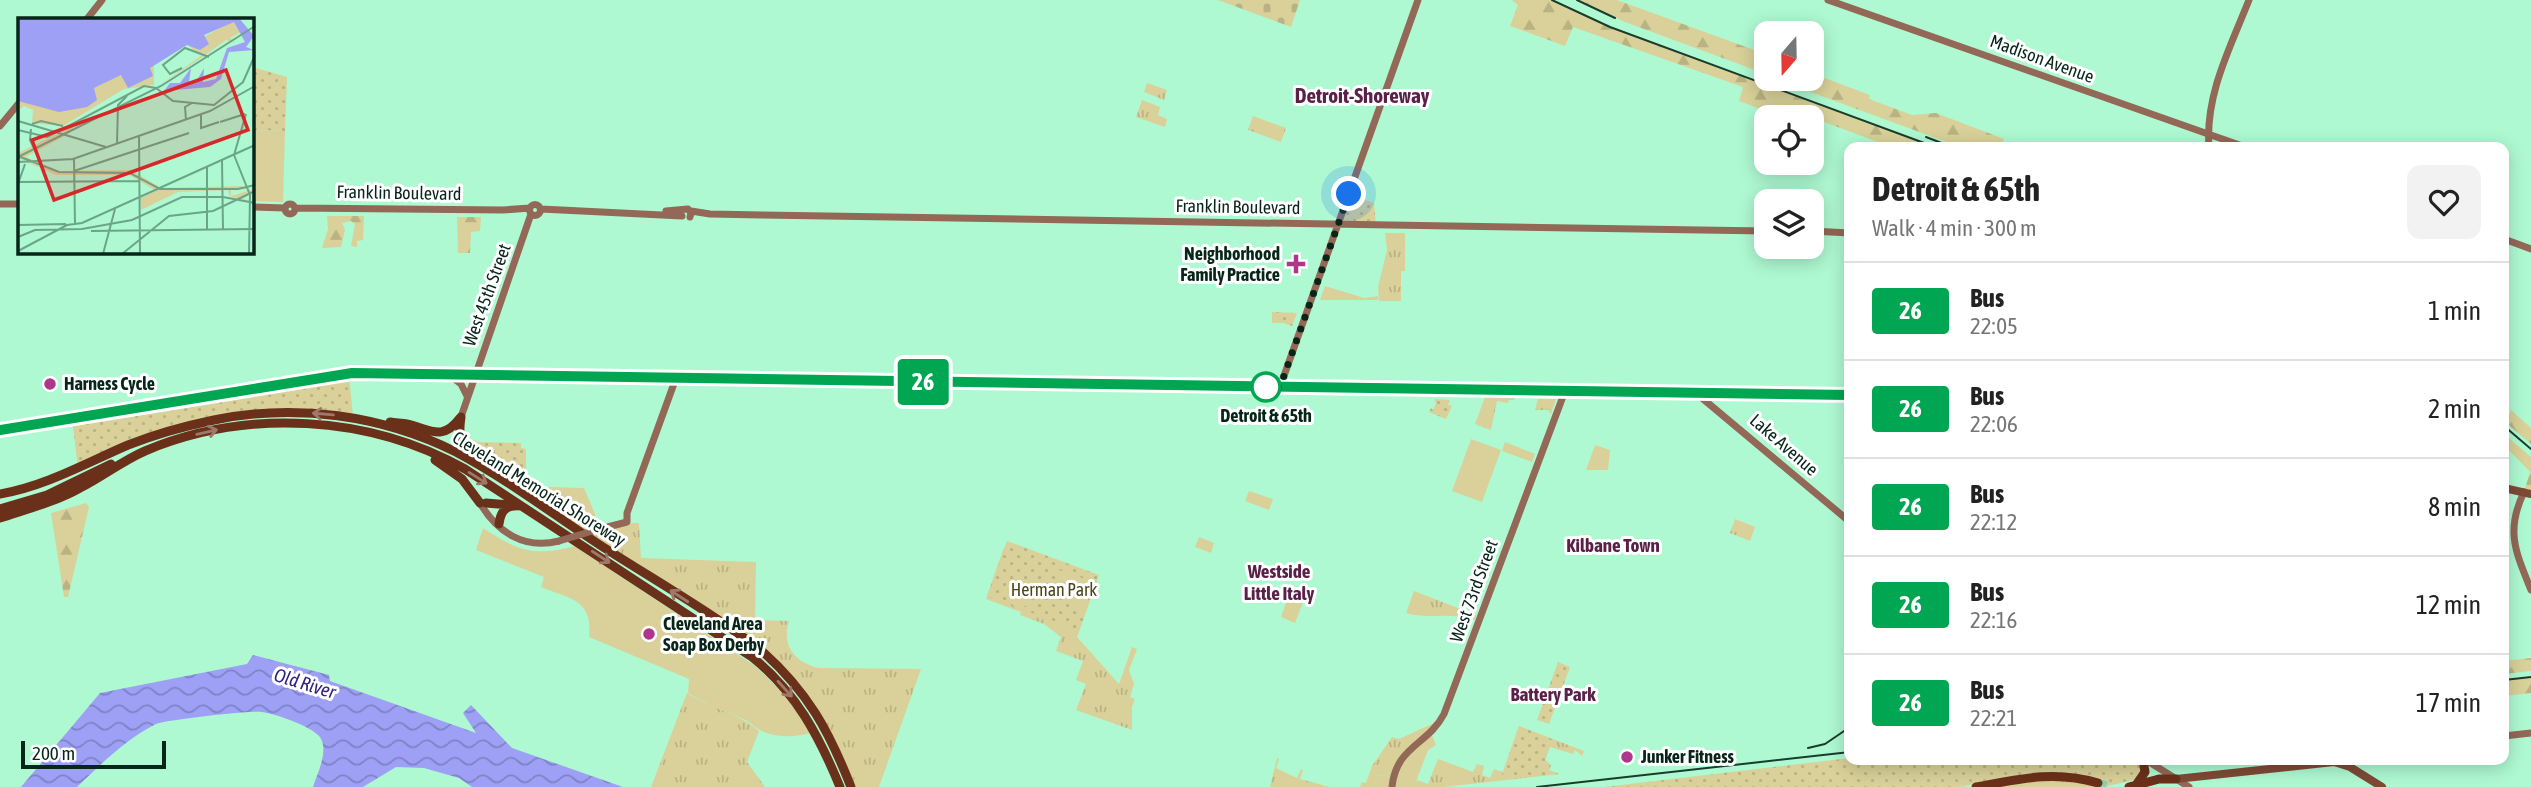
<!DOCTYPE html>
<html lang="en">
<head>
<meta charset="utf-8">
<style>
  :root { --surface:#fff; --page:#f2f2f2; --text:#222; --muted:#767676; --line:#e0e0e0 }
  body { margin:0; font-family:"Asap Condensed",sans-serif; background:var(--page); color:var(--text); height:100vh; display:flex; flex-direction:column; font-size:26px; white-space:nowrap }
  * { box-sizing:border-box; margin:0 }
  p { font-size:23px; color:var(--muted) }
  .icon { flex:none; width:38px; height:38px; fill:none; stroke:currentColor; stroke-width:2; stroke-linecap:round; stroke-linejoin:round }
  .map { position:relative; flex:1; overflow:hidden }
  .drawer { position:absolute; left:1844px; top:142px; width:665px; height:623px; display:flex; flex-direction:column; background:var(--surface); border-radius:14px; box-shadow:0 4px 18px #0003 }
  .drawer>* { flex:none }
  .badge { padding:0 14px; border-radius:5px; font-size:24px; line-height:46px }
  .needle { width:46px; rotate:200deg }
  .controls { position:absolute; left:1754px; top:21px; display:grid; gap:14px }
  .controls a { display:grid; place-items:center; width:70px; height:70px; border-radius:14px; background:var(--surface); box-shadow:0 4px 18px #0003; font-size:35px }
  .scale { position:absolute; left:21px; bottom:18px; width:145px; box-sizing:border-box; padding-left:7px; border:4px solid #072619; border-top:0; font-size:19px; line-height:24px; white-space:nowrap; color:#072619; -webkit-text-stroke:5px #fff; paint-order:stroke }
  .you { position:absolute; width:35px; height:35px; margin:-18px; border:5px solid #fff; border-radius:50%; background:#1a73e8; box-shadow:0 0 0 10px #1a73e833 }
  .map>.badge { position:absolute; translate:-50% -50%; box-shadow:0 0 0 4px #fff }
  .round { display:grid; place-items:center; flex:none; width:74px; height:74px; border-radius:14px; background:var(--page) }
  .head { display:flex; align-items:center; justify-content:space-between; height:119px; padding:0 28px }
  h1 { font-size:33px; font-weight:700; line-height:52px }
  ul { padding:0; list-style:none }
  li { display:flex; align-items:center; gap:21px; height:98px; padding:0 28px; border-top:2px solid var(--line) }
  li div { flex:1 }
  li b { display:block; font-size:26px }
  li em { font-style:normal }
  li .badge { min-width:77px; font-weight:700; text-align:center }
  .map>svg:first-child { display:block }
  .grass { fill:url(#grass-tufts) }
  .forest { fill:url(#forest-firs) }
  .cemetery { fill:url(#cemetery-stones) }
  .park { fill:url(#park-dots) }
  .garden { fill:#d9d199 }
  .water { fill:url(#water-waves) }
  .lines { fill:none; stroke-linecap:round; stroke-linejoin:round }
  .highway-tunnel { stroke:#8dcfad; stroke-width:9; stroke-dasharray:9 4.5; stroke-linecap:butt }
  .secondary { stroke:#936857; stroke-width:7 }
  .primary { stroke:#7e4a36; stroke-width:8 }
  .highway { stroke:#6b3019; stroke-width:9 }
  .rail { stroke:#193c2c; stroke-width:2 }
  .secondary-bridge { stroke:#936857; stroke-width:7 }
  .oneway { stroke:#9f786a }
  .line-casing { stroke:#fff; stroke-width:16 }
  .line { stroke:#00a651; stroke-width:10 }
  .walk { stroke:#072619; stroke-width:7; stroke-dasharray:0 12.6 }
  .poi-dot { fill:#ae368b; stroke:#fff; stroke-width:2.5 }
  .stop-dot { fill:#fff; stroke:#00a651; stroke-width:3.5 }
  .labels { text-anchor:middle; stroke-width:6; stroke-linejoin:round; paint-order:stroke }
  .street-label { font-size:18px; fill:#072619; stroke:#fff }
  .poi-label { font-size:18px; font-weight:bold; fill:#072619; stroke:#fff; text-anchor:start }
  .stop-label { font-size:18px; font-weight:bold; fill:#072619; stroke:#fff }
  .park-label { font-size:18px; fill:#4b451b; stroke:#fff }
  .neighbourhood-label { font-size:19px; font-weight:bold; fill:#5a2048; stroke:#fff }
  .water-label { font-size:19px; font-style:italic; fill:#302282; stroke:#fff }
  .quarter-label { font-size:21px; font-weight:bold; fill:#5a2048; stroke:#fff }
  .inset-road { fill:none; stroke:#6ba588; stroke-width:2 }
  .view { fill:#d62828; fill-opacity:0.15; stroke:#d62828; stroke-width:3.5 }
  .inset-edge { fill:none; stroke:#072619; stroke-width:3.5 }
</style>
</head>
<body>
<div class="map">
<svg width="2531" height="787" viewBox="0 0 2531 787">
  <defs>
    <pattern id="grass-tufts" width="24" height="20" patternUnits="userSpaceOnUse" patternTransform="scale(1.75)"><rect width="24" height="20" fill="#d9d199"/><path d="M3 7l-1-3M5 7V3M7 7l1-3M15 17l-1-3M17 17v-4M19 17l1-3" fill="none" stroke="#b9b383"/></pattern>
    <pattern id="forest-firs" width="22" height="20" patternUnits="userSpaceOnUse" patternTransform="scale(1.75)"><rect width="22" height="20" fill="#d9d199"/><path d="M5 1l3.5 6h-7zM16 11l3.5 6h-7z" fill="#b9b383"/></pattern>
    <pattern id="cemetery-stones" width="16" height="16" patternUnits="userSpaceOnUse" patternTransform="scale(1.75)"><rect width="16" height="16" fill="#d9d199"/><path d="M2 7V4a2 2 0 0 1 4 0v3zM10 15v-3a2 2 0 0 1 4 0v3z" fill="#b9b383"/></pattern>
    <pattern id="park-dots" width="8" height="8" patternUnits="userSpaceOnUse" patternTransform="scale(1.75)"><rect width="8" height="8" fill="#d9d199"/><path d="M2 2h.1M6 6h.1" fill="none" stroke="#b9b383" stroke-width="1.8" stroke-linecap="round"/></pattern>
    <pattern id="water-waves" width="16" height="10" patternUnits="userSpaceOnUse" patternTransform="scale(1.75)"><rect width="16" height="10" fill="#9ea0f5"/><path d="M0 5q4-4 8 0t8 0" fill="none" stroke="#7f82c6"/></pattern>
  </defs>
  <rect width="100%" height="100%" fill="#aef9d2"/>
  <path class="grass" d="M1147 83 1167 90 1164 100 1144 92Z
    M1142 100 1160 107 1158 115 1167 119 1165 127 1136 117Z
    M1253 116 1286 128 1281 142 1248 130Z
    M1385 233H1405V271H1401V301H1379L1378 287 1387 250Z
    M1325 286 1364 298 1378 296V300H1320Z
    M1485 397H1515L1514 400H1509L1508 403 1497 401 1491 430 1475 424Z
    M1538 399H1556L1551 414 1548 410H1535Z
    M518 486 584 488 601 528 621 523H639L641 558 756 562 755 620 789 621C781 646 795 662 819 668L921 669 879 787H851L834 743 774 662Z
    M1735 519 1755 527 1750 541 1730 533Z
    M1004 547 1097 581 1077 637 1119 684 1132 647 1137 649 1129 670 1134 684 1130 697 1135 699 1132 707V730L1076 710 1086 684 1076 680 1083 661 1056 651 1061 637 1044 624 1020 615 1021 612 986 599Z
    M1414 591 1476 615 1475 620C1452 611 1429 620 1406 613Z
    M687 693C710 708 738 713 759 731L747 762 765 787H651Z
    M1432 724 1437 726 1394 774 1377 776 1374 787H1360L1362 782 1366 783 1372 766 1392 737 1399 739Z
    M1519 726 1584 751 1582 756 1575 750 1573 754 1550 747 1545 760 1551 765 1549 770 1559 774 1444 787H1414L1417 780 1428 784 1438 759 1473 772 1477 764 1484 766 1482 775 1490 778 1494 769 1503 772Z
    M1277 758 1279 759 1276 768 1297 778 1301 769 1303 770 1300 779 1330 787H1270Z
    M2132 760 2137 779 2104 787H1984Z"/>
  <path class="forest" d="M1512 0H1552L1610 27 1935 147H1891L1811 117 1798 114 1796 117H1782L1739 101 1743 87 1573 27 1565 46 1510 26 1518 5Z
    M1577 0H1617L1757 51 1756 55 1766 58V74L1625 22Z
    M1811 73 1870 95 1869 99 1912 115 1936 113 2004 139 2001 147H1960L1775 79H1811Z
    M327 216H364L363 240 357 241V247L351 246 355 224 351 221 342 223 345 230 341 247 322 248 328 229Z
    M457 217H481L480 231 471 232 470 253H458Z
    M2511 410 2531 428V444L2504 421V415L2508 418Z
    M2504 434 2531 457V494L2524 492 2530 472 2504 445Z
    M86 503 89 507 68 597H64L51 513Z
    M2531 658V671L2504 674V661Z
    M2531 677V693L2504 696V680Z"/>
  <path class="cemetery" d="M1218 0H1300L1291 27Z"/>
  <path class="park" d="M252 67 287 77 285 131 252 130Z
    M1349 194 1374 203 1376 225 1338 224Z
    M1272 312 1297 313 1292 326 1283 323H1272Z
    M349 374 353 418 278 412 182 427 78 468 72 418Z
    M1434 399 1450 400 1448 405 1452 406 1446 419 1429 412 1431 408 1433 410 1436 403Z
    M468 438 479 442 521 443V448L526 449V486H518L472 456 460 442Z
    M1007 541 1099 575 1077 637 1067 626 987 596Z
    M1558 662 1570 667 1549 724 1537 720Z
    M1519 726 1552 739 1545 760 1551 765 1549 770 1559 774 1500 780Z
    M1850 758 2132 760 2140 766 2142 770 2137 779 2114 784 2091 777 2053 772 2028 774 1960 787H1604Z"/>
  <path class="garden" d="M252 130 285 131 283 202 252 201Z
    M1471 439 1501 450 1482 502 1452 491Z
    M1505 442 1535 454 1532 462 1502 451Z
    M1595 445 1610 450 1608 470H1586Z
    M1249 491 1273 499 1269 510 1245 501Z
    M483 528C518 551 534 557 575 546L755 666 784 694 811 733C796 737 776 738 762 731 755 728 750 722 743 719 724 711 705 704 688 693L689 679 589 637C593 599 570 599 541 587L544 577 476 550Z
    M1199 537 1214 543 1211 553 1195 547Z
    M1059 570 1094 582 1084 611C1065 603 1058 590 1059 570Z
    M1022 585 1033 589 1027 607 1016 602Z
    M1292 586 1308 589 1295 623 1281 617Z
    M1431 733 1436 745 1428 750 1414 787H1374L1377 776 1394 774 1399 762Z"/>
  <path class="water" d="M253 655 329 675 330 681 476 733 463 713 471 705 512 748 623 787H472L459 778 424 768 396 767 363 787H313C317 774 327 755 322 741 319 728 276 714 262 712 252 710 165 720 156 724 126 739 101 764 77 787H21L100 693 247 664Z"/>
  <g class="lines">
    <path class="highway-tunnel" d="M2098 783 2109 787"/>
    <path class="secondary" d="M1828 0 2245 147
      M87 19 102 0
      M0 126 19 103
      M2209 147C2205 95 2230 48 2249 0
      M285 209a5 5 0 1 1 10 0a5 5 0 1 1-10 0Z
      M0 204H19
      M529.5 210a5.5 5.5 0 1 1 11 0a5.5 5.5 0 1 1-11 0Z
      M252 207 285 208
      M295 208 503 210 530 208
      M541 209 682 216
      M666 211 688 209 691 213 690 217
      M691 211 710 214 762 215 1766 231
      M1811 231 1850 233
      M2504 239 2531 249
      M448 374 461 384 467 396
      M1280 387 1418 0
      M1696 393 1850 522
      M461 417 531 214
      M2524 492C2505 531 2516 553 2531 590
      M480 503C497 532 524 550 559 541
      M596 530 627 522V513L676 378
      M2504 736 2531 733
      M2146 760 2189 787
      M2347 765 2353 760
      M1392 787C1396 746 1428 745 1444 714L1565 391"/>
    <path class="primary" d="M0 430 352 373 1850 395
      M2504 488 2531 494
      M2176 779 2334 762 2350 767 2382 787"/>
    <path class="highway" d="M461 417C458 436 460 448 477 459
      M390 422C395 423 402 423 407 424 430 429 442 442 460 418
      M435 460 462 479 480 503
      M0 494C46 486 86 463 128 445 156 434 185 426 214 420 295 403 382 415 456 452 507 479 554 515 603 547 656 581 712 613 762 651 808 692 829 731 851 787
      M486 503 510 505
      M0 509 47 495 111 464
      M0 518C27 509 55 502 80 488 102 477 122 461 145 451 247 408 369 415 465 469L752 657C796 692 819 736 840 787
      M499 524C501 509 507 505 521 506
      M2136 785 2145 772 2143 760
      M1976 787C2019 779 2055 770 2098 783
      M2129 787 2159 779H2176"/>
    <path class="rail" d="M1552 0 1610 27 1935 147
      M1577 0 1615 18
      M1926 137 1952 147
      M2504 426 2531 449
      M2504 680 2531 677
      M1808 748 1825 744 1850 727
      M1537 787 1850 752"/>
    <path class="secondary-bridge" d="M559 541 596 530"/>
  </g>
  <defs><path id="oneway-shaft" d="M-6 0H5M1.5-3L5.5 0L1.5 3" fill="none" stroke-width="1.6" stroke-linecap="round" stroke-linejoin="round" transform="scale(1.75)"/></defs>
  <g class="oneway">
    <use href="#oneway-shaft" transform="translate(323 414) rotate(-175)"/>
    <use href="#oneway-shaft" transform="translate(207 432) rotate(-13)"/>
    <use href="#oneway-shaft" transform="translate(478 478) rotate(32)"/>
    <use href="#oneway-shaft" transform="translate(601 557) rotate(33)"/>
    <use href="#oneway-shaft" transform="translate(679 596) rotate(-147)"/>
    <use href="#oneway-shaft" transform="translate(785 689) rotate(48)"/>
  </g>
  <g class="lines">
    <defs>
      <path id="line" d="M0 430 352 373 1850 395"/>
    </defs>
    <use href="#line" class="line-casing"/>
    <use href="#line" class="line"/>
    <path class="walk" d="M1266 387H1280L1349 194"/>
  </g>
  <g class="poi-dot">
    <path d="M1292.5 253.5h7v7h7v7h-7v7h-7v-7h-7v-7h7z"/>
    <circle cx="50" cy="384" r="7"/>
    <circle cx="649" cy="634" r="7"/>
    <circle cx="1627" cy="757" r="7"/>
  </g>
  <circle class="stop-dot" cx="1266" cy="387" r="14"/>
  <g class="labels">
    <g class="street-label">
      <text transform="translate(2042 59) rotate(20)" y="6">Madison Avenue</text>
      <text transform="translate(399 193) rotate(1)" y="6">Franklin Boulevard</text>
      <text transform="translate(1238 207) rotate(1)" y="6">Franklin Boulevard</text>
      <text transform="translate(487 295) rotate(-70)" y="6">West 45th Street</text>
      <text transform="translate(1784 445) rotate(41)" y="6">Lake Avenue</text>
      <text transform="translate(539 489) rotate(32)" y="6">Cleveland Memorial Shoreway</text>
      <text transform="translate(1474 591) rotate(-70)" y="6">West 73rd Street</text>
    </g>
    <g class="poi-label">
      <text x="1280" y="260" text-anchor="end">Neighborhood<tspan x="1280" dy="21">Family Practice</tspan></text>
      <text x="64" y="390">Harness Cycle</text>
      <text x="663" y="630">Cleveland Area<tspan x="663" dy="21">Soap Box Derby</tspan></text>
      <text x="1641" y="763">Junker Fitness</text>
    </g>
    <g class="stop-label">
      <text x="1266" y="422">Detroit &amp; 65th</text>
    </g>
    <g class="park-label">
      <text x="1054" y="596">Herman Park</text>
    </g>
    <g class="neighbourhood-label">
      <text x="1613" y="552">Kilbane Town</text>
      <text x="1279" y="578">Westside<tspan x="1279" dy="22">Little Italy</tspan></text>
      <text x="1553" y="701">Battery Park</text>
    </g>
    <g class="water-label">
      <text transform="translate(305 683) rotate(17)" y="7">Old River</text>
    </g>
    <g class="quarter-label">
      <text x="1362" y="103">Detroit-Shoreway</text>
    </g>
  </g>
  <g transform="translate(18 18)">
    <rect width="236" height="236" fill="#aef9d2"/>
    <path d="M57 107 50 116 8 139 41 153 113 152 143 170 224 168 230 171 213 172V178L236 171 225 181 236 184 214 179 211 177 210 172 138 173 111 157H38L0 140V135Z" fill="#d9d199"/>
    <path d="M216 3 223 14 212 20 217 25 208 22 186 38 139 69 187 35H179L170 27ZM136 45V67L106 71 45 108 14 105 15 92 6 88 2 91 0 87V80ZM142 171 157 172 156 175 158 173 236 171 160 174 123 192 122 180Z" fill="#d9d199"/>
    <path d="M0 0H221L236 18 228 29 236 32 211 34 203 61 192 69 146 73 152 65H162L173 50 171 64H178L186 50 185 64 198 61 209 30 227 24 216 4 186 17 191 26 182 32 169 27 132 50 135 58 110 70 103 57 76 70 79 82 69 89 41 94 0 83Z" fill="#9ea0f5"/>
    <path class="inset-road" d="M164 50 152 56 145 47 167 30 191 39M183 96V110L201 104M168 102 167 89 174 85M0 103 88 129M202 104 227 96M14 106 23 103 45 108M13 111 12 122 23 145M0 112 29 119 41 113M41 113 126 68 138 70 155 83 196 87 225 64 237 37M121 118 122 236M99 126 100 87 109 78M216 137 228 96M216 137 232 177 231 236M0 138 41 154 112 155 142 171H220L237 167M0 139 143 68 237 8M56 141 57 206M204 142 205 212M0 144 55 141 192 93 237 68M56 153 171 115M0 164 121 163M0 166 7 146M205 179 237 185M0 207 48 206M189 212V149M73 213 237 211M0 219 17 212 64 211 114 202 164 179H204M0 233 49 207 64 205 237 127M85 236 97 191M104 236 151 198 195 193 235 174"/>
    <path class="view" d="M208 52 230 112 36 182 14 122Z"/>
    <rect width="236" height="236" class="inset-edge"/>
  </g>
</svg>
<div class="controls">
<a><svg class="needle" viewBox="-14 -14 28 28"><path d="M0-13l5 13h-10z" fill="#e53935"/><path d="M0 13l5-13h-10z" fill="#767676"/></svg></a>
<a><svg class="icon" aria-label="locate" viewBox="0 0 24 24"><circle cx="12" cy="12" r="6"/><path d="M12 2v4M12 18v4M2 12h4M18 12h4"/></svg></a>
<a><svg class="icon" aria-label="layers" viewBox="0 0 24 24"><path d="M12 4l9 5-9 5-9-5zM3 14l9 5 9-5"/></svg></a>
</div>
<div class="scale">200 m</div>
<div class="you" style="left:1349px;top:194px"></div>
<b class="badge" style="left:923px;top:382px;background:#00a651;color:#fff">26</b>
<section class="drawer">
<div class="head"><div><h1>Detroit &amp; 65th</h1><p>Walk · 4 min · 300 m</p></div><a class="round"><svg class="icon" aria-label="heart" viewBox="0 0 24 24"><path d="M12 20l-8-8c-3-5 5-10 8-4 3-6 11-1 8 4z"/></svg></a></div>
<ul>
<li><span class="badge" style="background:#00a651;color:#fff">26</span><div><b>Bus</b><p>22:05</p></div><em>1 min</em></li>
<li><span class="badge" style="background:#00a651;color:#fff">26</span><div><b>Bus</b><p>22:06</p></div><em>2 min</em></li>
<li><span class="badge" style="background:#00a651;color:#fff">26</span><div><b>Bus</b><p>22:12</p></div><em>8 min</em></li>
<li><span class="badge" style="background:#00a651;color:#fff">26</span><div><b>Bus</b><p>22:16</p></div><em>12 min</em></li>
<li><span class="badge" style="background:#00a651;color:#fff">26</span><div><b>Bus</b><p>22:21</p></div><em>17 min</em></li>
</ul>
</section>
</div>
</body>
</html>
